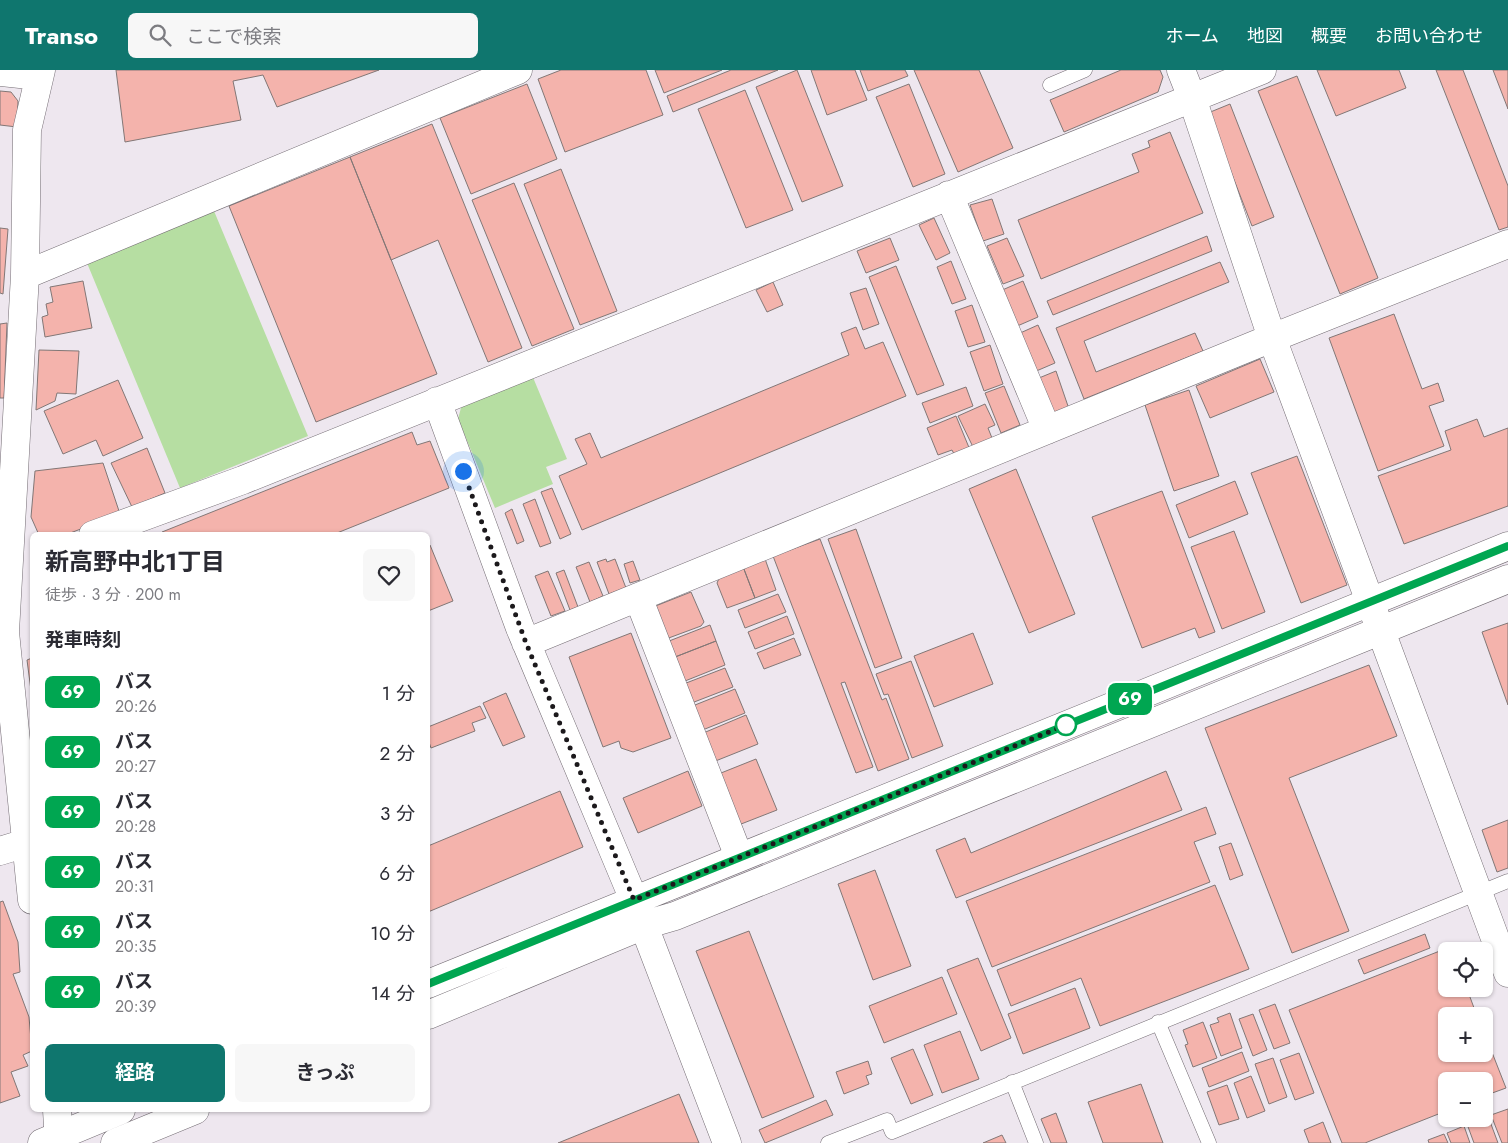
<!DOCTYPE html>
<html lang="ja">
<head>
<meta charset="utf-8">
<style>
  :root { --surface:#fff; --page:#f7f7f7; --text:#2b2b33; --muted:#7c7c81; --accent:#0f766e }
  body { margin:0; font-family:Jost,"Noto Sans JP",sans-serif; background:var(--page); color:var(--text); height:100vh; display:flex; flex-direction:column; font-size:19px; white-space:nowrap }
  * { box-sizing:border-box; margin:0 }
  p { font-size:16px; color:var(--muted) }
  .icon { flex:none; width:28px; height:28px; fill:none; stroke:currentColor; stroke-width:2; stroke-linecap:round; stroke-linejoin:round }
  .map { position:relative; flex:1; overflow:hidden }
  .sheet { position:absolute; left:30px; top:462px; width:400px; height:580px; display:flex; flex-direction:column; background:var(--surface); border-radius:8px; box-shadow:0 1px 4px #0004 }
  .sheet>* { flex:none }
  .badge { padding:0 10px; border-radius:8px; font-size:18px; line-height:32px }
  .buttons { position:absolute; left:1438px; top:872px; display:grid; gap:10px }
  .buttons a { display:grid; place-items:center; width:55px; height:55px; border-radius:8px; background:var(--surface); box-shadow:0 1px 4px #0004; font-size:25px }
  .you { position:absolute; width:25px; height:25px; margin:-12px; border:4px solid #fff; border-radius:50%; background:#1a73e8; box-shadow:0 0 0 8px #1a73e833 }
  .map>.badge { position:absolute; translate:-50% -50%; box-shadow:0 0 0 2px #fff }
  h2 { padding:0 15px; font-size:19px; line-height:45px }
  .round { display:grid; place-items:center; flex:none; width:52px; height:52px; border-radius:8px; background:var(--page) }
  .overview { display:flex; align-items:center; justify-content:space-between; height:85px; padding:0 15px }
  h1 { font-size:24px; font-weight:700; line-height:38px }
  .primary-button { display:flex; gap:10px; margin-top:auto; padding:10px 15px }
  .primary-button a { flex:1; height:58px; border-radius:8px; background:var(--accent); color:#fff; font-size:20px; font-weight:700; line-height:58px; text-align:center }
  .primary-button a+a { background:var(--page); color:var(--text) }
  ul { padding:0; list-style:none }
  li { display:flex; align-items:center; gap:15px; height:60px; padding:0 15px }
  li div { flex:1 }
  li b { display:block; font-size:19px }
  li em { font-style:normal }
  li .badge { min-width:55px; font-weight:700; text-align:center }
  header { display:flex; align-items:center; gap:30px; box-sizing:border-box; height:70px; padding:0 25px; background:var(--accent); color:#fff }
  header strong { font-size:24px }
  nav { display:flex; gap:28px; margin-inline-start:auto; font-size:18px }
  .search { width:350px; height:45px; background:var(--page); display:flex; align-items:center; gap:12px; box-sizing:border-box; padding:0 18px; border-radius:8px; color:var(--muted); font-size:19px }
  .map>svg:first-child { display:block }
  .green { fill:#b6dea2 }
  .building { fill:#f4b3ac; stroke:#827776 }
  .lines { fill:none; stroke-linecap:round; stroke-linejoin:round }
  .service-casing { stroke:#736c73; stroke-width:15 }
  .minor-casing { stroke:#736c73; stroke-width:29 }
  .tertiary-casing { stroke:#736c73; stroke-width:29 }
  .service { stroke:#fff; stroke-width:14 }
  .minor { stroke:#fff; stroke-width:28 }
  .tertiary { stroke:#fff; stroke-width:28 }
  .line-casing { stroke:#fff; stroke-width:11 }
  .line { stroke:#00a651; stroke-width:8 }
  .walk { stroke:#1c191c; stroke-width:5; stroke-dasharray:0 9 }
  .stop-dot { fill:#fff; stroke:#00a651; stroke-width:2.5 }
</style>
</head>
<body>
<header>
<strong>Transo</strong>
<div class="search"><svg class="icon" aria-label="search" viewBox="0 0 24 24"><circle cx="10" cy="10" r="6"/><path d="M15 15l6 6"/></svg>ここで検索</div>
<nav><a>ホーム</a><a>地図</a><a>概要</a><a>お問い合わせ</a></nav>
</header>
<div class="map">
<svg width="1508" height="1073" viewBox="0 0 1508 1073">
  <rect width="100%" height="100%" fill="#eee7ef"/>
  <path class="green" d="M214 141 308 366 180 418 87 193Z
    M532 305 567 389 546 397 553 414 495 438 458 349 462 334Z"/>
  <path class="building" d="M116 0H379L277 37 263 5 233 11 241 50 125 72Z
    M561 0H646L663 45 565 82 538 9Z
    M655 0H722L664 23Z
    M731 0H778L673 42 667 26Z
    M797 0 843 116 802 132 756 17Z
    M811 0H855L867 30 827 45Z
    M860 0H905L908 6 868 21Z
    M914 0H979L1013 78 958 102Z
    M1121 0H1160L1163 7 1158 22 1064 62 1050 30Z
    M1317 0H1399L1406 18 1336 46Z
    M1436 0H1463L1508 116V157L1499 160Z
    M1493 0H1508V39Z
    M1297 6 1378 208 1340 224 1258 21Z
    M527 14 557 89 471 124 440 48Z
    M909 14 945 104 913 117 876 27Z
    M745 20 793 140 746 158 698 39Z
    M0 21 11 22 18 31 17 57 0 55Z
    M1230 34 1274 147 1252 156 1208 43Z
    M432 54 522 278 488 292 438 170 391 190 350 87Z
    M1170 62 1203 143 1041 209 1018 150 1139 102 1132 84 1150 77 1148 71Z
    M350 87 437 304 316 352 229 136Z
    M561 99 617 241 580 255 524 114Z
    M514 113 574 259 532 276 472 130Z
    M992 129 1004 164 983 171 970 135Z
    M934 148 950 183 936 190 919 155Z
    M0 158 8 159 3 224 0 223Z
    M1207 166 1212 181 1053 245 1047 231Z
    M890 168 899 190 866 203 857 181Z
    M1007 168 1024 206 1003 214 987 176Z
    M951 191 966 229 952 234 937 197Z
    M1220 192 1229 212 1084 271 1096 302 1195 263 1203 281 1084 329 1056 258Z
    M896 196 944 315 917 325 869 207Z
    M83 211 92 258 45 267 42 247 48 245 46 234 53 232 50 217Z
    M1023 211 1038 247 1015 257 1000 221Z
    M773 212 783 235 767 242 756 220Z
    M866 218 879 254 863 260 850 223Z
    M972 235 985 272 968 277 955 241Z
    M1394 244 1422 319 1438 313 1444 331 1429 336 1444 376 1378 401 1329 268Z
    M7 253 4 328H0V254Z
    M1038 255 1055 293 1034 302 1018 264Z
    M856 257 865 279 883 272 906 326 582 460 559 406 587 394 575 369 590 363 601 388 849 285 841 263Z
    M990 275 1003 314 984 321 970 282Z
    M39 280 79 281 76 324 57 323 55 331 36 340Z
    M1260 289 1274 322 1210 348 1196 316Z
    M1056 301 1069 339 1051 345 1039 308Z
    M118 310 143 368 103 386 96 370 63 384 44 341Z
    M1004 316 1020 355 1001 363 985 323Z
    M966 317 973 336 930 353 922 333Z
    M1189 320 1219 406 1174 421 1145 335Z
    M985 334 995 355 988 358 992 368 973 377 958 346Z
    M956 346 970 380 955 386 952 380 938 385 927 358Z
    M1477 349 1484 367 1508 358V436L1404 474 1378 406 1451 380 1445 361Z
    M412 362 417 375 430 371 449 418 332 465H163L162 462Z
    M147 378 165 423 132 437 111 393Z
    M1297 386 1347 515 1301 533 1251 403Z
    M103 393 120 444 65 465H39L31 447 35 401Z
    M1016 399 1075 544 1029 563 969 419Z
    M1235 411 1248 444 1189 468 1176 435Z
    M552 418 571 464 560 469 541 422Z
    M1162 421 1215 562 1199 568 1195 558 1142 578 1092 447Z
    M535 429 551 473 540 477 523 434Z
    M512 439 524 471 517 474 505 443Z
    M856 459 902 588 875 598 828 469Z
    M1234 461 1265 542 1222 559 1191 477Z
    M820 469 882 630 886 628 909 689 878 701 845 612 841 613 873 697 856 703 773 486Z
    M430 475 453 531 428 541V476Z
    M764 486 776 520 755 528 742 494Z
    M606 489 607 492 615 489 626 518 609 524 597 492Z
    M633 491 640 510 630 513 624 494Z
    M589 492 603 526 590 532 576 497Z
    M742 494 755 528 727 538 717 513 722 502Z
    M564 500 578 537 570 540 556 503Z
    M548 501 565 541 551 546 535 506Z
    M691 522 704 552 701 556 666 569 653 537Z
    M778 524 786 542 745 558 738 540Z
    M787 546 794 564 755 579 748 562Z
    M1508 553V635L1482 562Z
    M710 555 716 571 670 589 664 573Z
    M631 563 671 668 633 682 621 678 619 671 603 677 569 587Z
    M973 563 993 614 934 637 914 586Z
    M794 568 801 585 764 599 757 583Z
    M716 571 725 595 680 613 670 589Z
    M32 588V628L27 590Z
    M911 591 943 676 912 688 888 624 884 625 876 604Z
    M1369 595 1397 666 1289 708 1349 861 1292 883 1205 658Z
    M725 598 733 617 689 634 681 615Z
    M735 619 745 643 700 661 690 637Z
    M506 623 525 667 503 676 483 633Z
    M480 636 486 648 472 653 475 661 431 678 428 669V657Z
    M746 645 758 674 713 692 701 664Z
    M756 689 777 740 736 756 716 705Z
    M688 701 702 736 638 763 623 728Z
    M1166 701 1182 740 956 828 936 780 965 768 971 783Z
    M560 721 583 777 428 842V776Z
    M1206 737 1216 764 1194 772 1210 812 992 897 966 831Z
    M1508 750V798L1497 802 1482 760Z
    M1231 773 1243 805 1230 810 1219 777Z
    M875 800 911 896 873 910 838 814Z
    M1215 815 1249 899 1100 956 1081 908 1011 936 997 900Z
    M3 831 18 872 20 902 13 904 29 947 32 981 23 985 28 996 11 1002 20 1026 0 1033V832Z
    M749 861 814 1027 762 1048 696 881Z
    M1425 864 1430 878 1364 904 1358 890Z
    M1450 877 1452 881H1446V919H1467L1477 946H1446V984H1484V962L1506 1018 1484 1026V1011H1446V1041L1365 1073H1342L1289 940Z
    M978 888 1011 968 981 981 947 900Z
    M942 907 957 944 884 973 869 936Z
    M1075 918 1090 958 1023 984 1008 944Z
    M1275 934 1290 973 1274 979 1259 940Z
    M1230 943 1242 978 1221 986 1210 955 1219 952 1217 948Z
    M1253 944 1267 980 1253 986 1239 949Z
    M1203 952 1217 988 1193 997 1185 975 1188 974 1183 960Z
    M960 961 979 1009 942 1023 924 975Z
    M913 979 933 1025 911 1034 891 988Z
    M1242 982 1249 1001 1209 1017 1202 998Z
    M1299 983 1314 1023 1295 1030 1280 990Z
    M1273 988 1287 1027 1269 1034 1255 994Z
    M868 991 872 1004 866 1006 869 1014 844 1024 836 1002Z
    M1251 1006 1265 1041 1247 1048 1234 1013Z
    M1141 1014 1163 1073H1103L1088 1032Z
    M1227 1015 1239 1049 1219 1055 1207 1022Z
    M679 1024 699 1073H558Z
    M826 1030 833 1045 765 1073 759 1060Z
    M1508 1039V1073H1502L1491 1045Z
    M1056 1043 1067 1073H1051L1041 1049Z
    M1488 1046 1498 1073H1474L1467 1054Z
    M1323 1052 1331 1073H1309L1304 1060Z
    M1464 1056 1470 1073H1451L1447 1063Z
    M1444 1064 1448 1073H1429L1428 1070Z
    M1002 1065 1006 1073H983Z"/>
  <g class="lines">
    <defs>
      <path id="service" d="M1050 15 1085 0
        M1158 952 1209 1073
        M1012 1012 1036 1073
        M828 1073 887 1050 892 1062 1508 811"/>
      <path id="minor" d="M1181 0 1192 28 1272 268 1508 903
        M0 2 39 6
        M949 125 1047 360
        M25 205 518 0
        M437 331 520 558 634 830 727 1073
        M93 465 243 410 1262 0
        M638 527 739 787
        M526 573 1272 268 1508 174
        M0 781 26 773
        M32 830 5 562 25 205 27 60 41 0
        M57 1040 59 1073"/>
      <path id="tertiary" d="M428 914 1508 476
        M428 945 644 855 675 846 1508 509
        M42 1073 121 1040
        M115 1073 195 1040"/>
    </defs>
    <use href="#service" class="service-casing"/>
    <use href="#minor" class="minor-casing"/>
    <use href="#tertiary" class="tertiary-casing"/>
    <use href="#service" class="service"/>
    <use href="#minor" class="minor"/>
    <use href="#tertiary" class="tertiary"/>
  </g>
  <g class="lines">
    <defs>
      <path id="line" d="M428 914 1508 476"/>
    </defs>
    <use href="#line" class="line-casing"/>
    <use href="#line" class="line"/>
    <path class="walk" d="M463 401 526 573 634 830 1066 655"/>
  </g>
  <circle class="stop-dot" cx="1066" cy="655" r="10"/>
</svg>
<div class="buttons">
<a><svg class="icon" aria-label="locate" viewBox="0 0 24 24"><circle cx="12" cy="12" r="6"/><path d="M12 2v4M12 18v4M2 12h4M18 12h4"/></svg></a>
<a>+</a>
<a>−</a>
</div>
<div class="you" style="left:463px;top:401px"></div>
<b class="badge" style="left:1130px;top:629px;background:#00a651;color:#fff">69</b>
<section class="sheet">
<div class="overview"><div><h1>新高野中北1丁目</h1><p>徒歩 · 3 分 · 200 m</p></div><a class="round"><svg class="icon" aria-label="heart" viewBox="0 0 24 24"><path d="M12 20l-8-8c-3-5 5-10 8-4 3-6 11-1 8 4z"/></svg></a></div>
<h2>発車時刻</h2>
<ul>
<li><span class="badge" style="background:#00a651;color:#fff">69</span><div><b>バス</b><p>20:26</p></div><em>1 分</em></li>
<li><span class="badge" style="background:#00a651;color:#fff">69</span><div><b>バス</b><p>20:27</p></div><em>2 分</em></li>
<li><span class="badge" style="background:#00a651;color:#fff">69</span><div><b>バス</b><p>20:28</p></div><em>3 分</em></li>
<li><span class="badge" style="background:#00a651;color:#fff">69</span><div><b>バス</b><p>20:31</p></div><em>6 分</em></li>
<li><span class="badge" style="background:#00a651;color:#fff">69</span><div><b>バス</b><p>20:35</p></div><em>10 分</em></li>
<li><span class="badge" style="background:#00a651;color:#fff">69</span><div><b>バス</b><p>20:39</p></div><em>14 分</em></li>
</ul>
<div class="primary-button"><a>経路</a><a>きっぷ</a></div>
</section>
</div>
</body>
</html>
